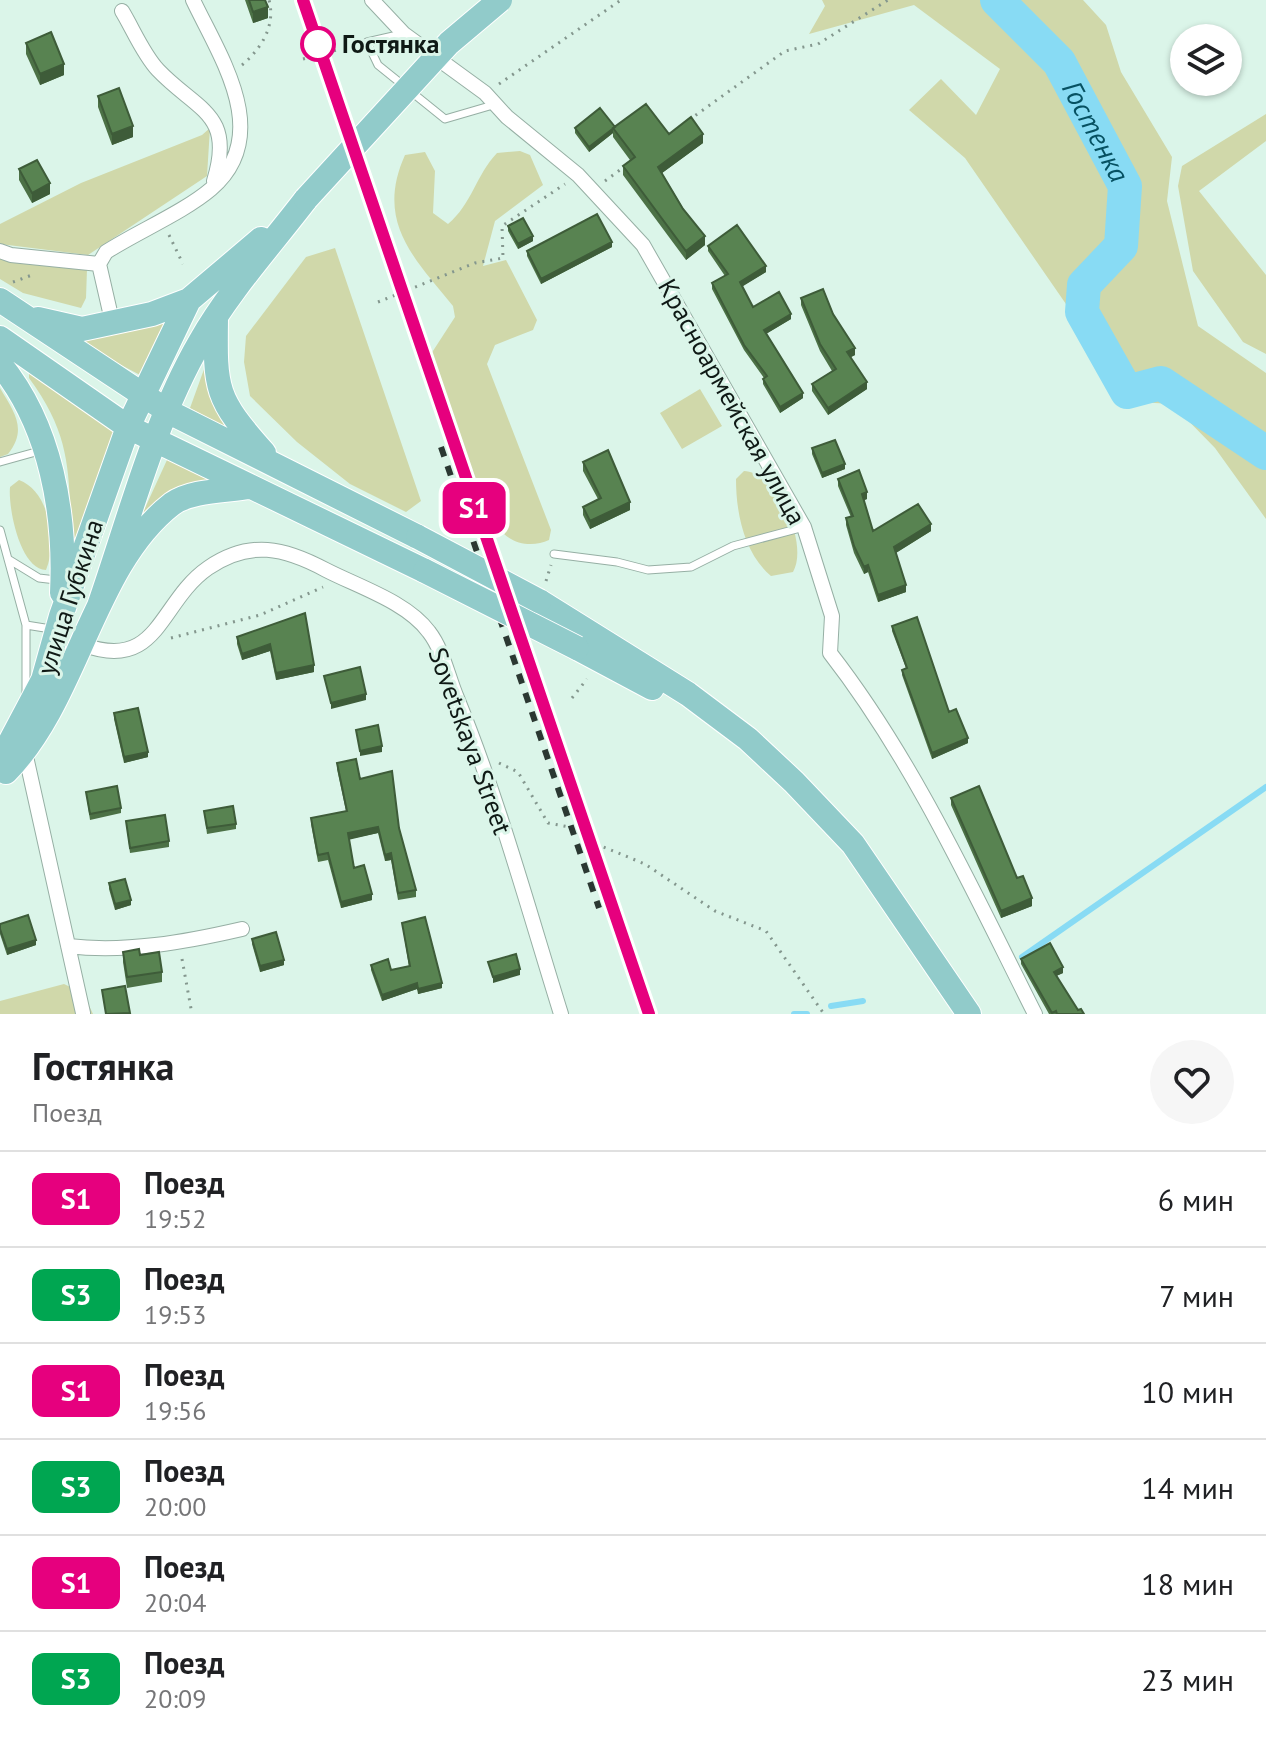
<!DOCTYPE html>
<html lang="ru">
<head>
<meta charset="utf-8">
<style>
  :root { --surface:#fff; --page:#f6f6f6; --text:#202124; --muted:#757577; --line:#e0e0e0 }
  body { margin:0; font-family:"PT Sans",sans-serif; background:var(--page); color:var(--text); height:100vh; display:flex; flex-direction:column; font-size:30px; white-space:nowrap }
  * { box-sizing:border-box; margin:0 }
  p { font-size:26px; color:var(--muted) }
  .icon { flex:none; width:44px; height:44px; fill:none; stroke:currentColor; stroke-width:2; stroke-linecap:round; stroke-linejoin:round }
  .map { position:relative; height:1014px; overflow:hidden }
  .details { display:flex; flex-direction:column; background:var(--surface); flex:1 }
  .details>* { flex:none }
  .badge { padding:0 16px; border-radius:12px; font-size:28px; line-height:52px }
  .tools { position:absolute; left:1170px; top:24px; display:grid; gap:16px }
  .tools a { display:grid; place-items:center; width:72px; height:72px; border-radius:50%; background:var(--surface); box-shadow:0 2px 6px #0004; font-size:40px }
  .map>.badge { position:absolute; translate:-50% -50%; box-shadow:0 0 0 4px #fff }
  .round { display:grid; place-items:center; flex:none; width:84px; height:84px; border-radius:42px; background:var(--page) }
  .headline { display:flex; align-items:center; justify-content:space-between; height:136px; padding:0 32px }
  h1 { font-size:38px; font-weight:600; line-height:60px }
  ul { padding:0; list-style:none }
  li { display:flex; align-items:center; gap:24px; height:96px; padding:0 32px; border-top:2px solid var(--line) }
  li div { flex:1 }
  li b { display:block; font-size:30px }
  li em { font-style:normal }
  li .badge { min-width:88px; font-weight:700; text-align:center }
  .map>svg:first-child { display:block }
  .green { fill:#d0d8aa }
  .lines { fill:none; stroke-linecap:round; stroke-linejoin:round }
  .stream { stroke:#88dbf4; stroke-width:6 }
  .river { stroke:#88dbf4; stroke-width:34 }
  .service-casing { stroke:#96afa4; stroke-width:9 }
  .minor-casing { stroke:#96afa4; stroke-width:16 }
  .primary-casing { stroke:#fff; stroke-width:26 }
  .path { stroke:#84978e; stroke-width:3; stroke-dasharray:2 6; stroke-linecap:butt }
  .service { stroke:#fff; stroke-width:7 }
  .minor { stroke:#fff; stroke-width:14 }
  .primary { stroke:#91cbca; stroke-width:24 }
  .rail { stroke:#2b3832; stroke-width:6; stroke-dasharray:10 10; stroke-linecap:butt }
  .primary-bridge-casing { stroke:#fff; stroke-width:26; stroke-linecap:butt }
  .primary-bridge { stroke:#91cbca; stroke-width:24 }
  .wall { fill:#4c7146 }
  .shaded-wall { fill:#3e5c39 }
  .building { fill:#588351; stroke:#3e5c39; stroke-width:2 }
  .line-casing { stroke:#fff; stroke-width:18 }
  .line { stroke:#e6007e; stroke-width:12 }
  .stop-dot { fill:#fff; stroke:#e6007e; stroke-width:4 }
  .labels { text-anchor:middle; stroke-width:6; stroke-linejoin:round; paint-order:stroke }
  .stop-label { font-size:26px; font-weight:bold; fill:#0f1915; stroke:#dbf5e9; text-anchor:start }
  .street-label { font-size:26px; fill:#0f1915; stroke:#dbf5e9 }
  .water-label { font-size:28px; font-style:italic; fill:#065162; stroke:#dbf5e9 }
</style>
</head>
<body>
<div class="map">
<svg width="1266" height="1014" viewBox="0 0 1266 1014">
  <rect width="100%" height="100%" fill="#dbf5e9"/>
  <path class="green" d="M822 0H1083L1106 25 1121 72 1172 157 1167 201 1198 326 1266 373V519L1215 448 1172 404 1120 401 1086 333 965 158 909 110 941 79 976 115 1000 69 914 5 809 34 825 6Z
    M1266 114V141L1199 191 1266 275V354L1243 342 1193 271 1178 186 1182 166Z
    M210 128 207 176 88 255 0 244V224L81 183 202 135Z
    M520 151 530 155 543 185 495 221 483 266 506 260 537 320 533 330 495 345 487 364 551 530 549 540C534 547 515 545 503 533 477 508 445 394 431 354L455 317 453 306C414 258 375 222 405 155L425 152 435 171 433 213 448 224C472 204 476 175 497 153Z
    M335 248 421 501 406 512 350 484 297 442 250 396 244 362 246 336 306 257Z
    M0 256 87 269 86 298 81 308 23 293 0 279Z
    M170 312 142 376 60 333Z
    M207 361 245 438 190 408Z
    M29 372 117 430 72 553C68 479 75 440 29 378Z
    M0 388C14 412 28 429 8 454L0 457Z
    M700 389 722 426 682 449 660 413Z
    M170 457 228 482 134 532 167 460Z
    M744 471C778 472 809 545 793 572L771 576C744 553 736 513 736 479Z
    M19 480C49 491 58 541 46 570 20 569 8 508 10 487Z
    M64 984 83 993 93 1014H0V1001Z"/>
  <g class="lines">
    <path class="stream" d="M1022 957 1266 787
      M831 1006 863 1001
      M794 1014H807"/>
    <path class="river" id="s1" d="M997 0 1059 62 1125 186 1121 246 1084 285 1082 312 1127 392 1161 383 1266 453"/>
    <defs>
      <path id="service" d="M402 34 367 42 378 65 445 119 493 105
        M0 462 43 450
        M0 530 26 625V696
        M554 554 617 562 648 570 691 567 733 546 804 527
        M8 559 39 578 56 580
        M26 625 51 629"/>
      <path id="minor" d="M372 0 404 34 485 93 507 117 578 175 643 245 804 527 832 616 830 653C914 761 974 893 1035 1014
        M122 11C133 29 143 54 158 70 197 111 235 113 214 181
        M0 251 11 255 99 264
        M99 264 106 252C137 232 184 212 211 189 274 135 220 57 193 0
        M99 264 113 325
        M84 645C159 672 159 602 208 568 250 539 285 548 326 570 359 587 407 602 429 632 443 650 448 677 457 698 499 801 528 908 561 1014
        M25 752 83 1013
        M68 946C125 953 186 942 242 929"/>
      <path id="primary" d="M0 300 169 412 418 537
        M216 318C215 390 215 398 264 453
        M38 319 82 329 152 314 189 300 261 239
        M0 338 128 427 425 571
        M0 364C51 426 66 514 62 593
        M539 601 688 694 748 739 794 782 853 844 969 1014
        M99 606C129 520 154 421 200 342 229 291 270 246 306 199
        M577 648 652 688
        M0 761 43 680 61 616 128 427 189 300
        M6 772C79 697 92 566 172 504 191 490 227 491 249 487"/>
    </defs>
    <use href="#service" class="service-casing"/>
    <use href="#minor" class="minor-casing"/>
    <use href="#primary" class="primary-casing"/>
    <path class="path" d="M303 59 356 45
      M242 65C261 49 276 26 269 0
      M499 84 621 0
      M689 120 785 51 818 44 888 0
      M605 181 624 167
      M169 235 183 264
      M13 282 32 275
      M378 302 475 263 503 258 502 226 565 184
      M546 581 551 565
      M171 638 260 615 323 587
      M572 698 587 679
      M499 763 518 772 548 823 585 830 596 844 645 864 715 911 766 931 824 1014
      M182 959 192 1014"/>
    <use href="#service" class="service"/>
    <use href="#minor" class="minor"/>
    <use href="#primary" class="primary"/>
    <path class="rail" d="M303 0 649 1014
      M441 447 599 908"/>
    <defs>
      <path id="primary-bridge" d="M306 199 449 43 500 0
        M418 537 539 601
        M425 571 577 648"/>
    </defs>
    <use href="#primary-bridge" class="primary-bridge-casing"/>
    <use href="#primary-bridge" class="primary-bridge"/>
  </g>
  <path class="wall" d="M245 0H265L268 18 253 23Z
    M26 43 64 75 40 85 26 54Z
    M98 96 133 137 112 145 98 107Z
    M615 127 669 134 703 143 662 173 705 245 686 260 623 175V166L630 160 613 137V133L589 152 575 133V128Z
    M19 169 50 194 32 203 19 180Z
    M508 226 533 241 518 249 508 231Z
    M708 246 766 272 742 286 753 307 791 319 766 334 803 398 780 413 763 384V379L764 378 744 350 712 289V283L725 276 708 251Z
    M612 247 541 284 527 256V251Z
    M801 298 833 314 855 355 851 357 867 389 828 415 812 391V384L832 371 820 351 801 305Z
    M812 448 845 469 822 478 812 454Z
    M583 462 630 510 590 529 583 515V507L598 499 583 471Z
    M838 479 867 499 864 500 873 531H931L896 553 906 592 878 602 868 572 864 574 854 553 846 525V518L851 517 838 486Z
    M305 613 314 672 276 680 270 651 242 660 237 644V637Z
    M892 626 949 712 968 743 932 759 902 675V670L906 668 892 631Z
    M114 713 148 757 124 763 114 719Z
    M337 763 360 779 399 828 416 890V897L398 900 391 860 385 861 378 833 349 839 354 868 372 900 341 908 328 860 318 862 311 824V818L346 811 337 769Z
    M86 792 121 808V813L90 820Z
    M951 798 1017 878 1032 906 1001 918 951 805Z
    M204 811 236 824V829L207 834Z
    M126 821 169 841V847L130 853Z
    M109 883 131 905 115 910 109 889Z
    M402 923 442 988 418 994 417 989 382 1001 371 970V965L391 970 409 967Z
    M0 924 36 945 7 955 0 934Z
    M252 939 284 965 260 972 252 944Z
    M123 952 140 955 162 972V982L127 988 123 962Z
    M1021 959 1063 973 1056 976 1078 1010 1084 1014H1049L1021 964Z"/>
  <path class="shaded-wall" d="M268 7V18L253 23V12Z
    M64 64V75L40 85V74Z
    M133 126V137L112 145V134Z
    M613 128V133L589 152V147Z
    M703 134V143L658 176V167Z
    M50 183V194L32 203V193Z
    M533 236V241L518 249V244Z
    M705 236V245L686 260V251Z
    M612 242V247L541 284V279Z
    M766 266V272L740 288V282Z
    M791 314V319L764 335V330Z
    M855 348V355L847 359V352Z
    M867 382V389L828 415V408Z
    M803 393V398L780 413V407Z
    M845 464V469L822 478V473Z
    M867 492V499L862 501V494Z
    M630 502V510L590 529V521Z
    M931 524V531L894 554V547Z
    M868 565V572L864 574V567Z
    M906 585V592L878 602V595Z
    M270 644V651L242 660V654Z
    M314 665V672L276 680V673Z
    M366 694V700L331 709V703Z
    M968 738V743L932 759V753Z
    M382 746V752L360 756V751Z
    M148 752V757L124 763V757Z
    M378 827V833L348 840V833Z
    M391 853V860L385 861V855Z
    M372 894V900L341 908V902Z
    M1032 898V906L1001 918V911Z
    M131 900V905L115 910V904Z
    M36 940V945L7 955V949Z
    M284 960V965L260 972V966Z
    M1063 967V973L1054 977V972Z
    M520 969V975L493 983V977Z
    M417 983V989L382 1001V995Z
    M442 983V988L418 994V989Z"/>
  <path class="building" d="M249 0H265L268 7 253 12Z
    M51 32 64 64 40 74 26 43Z
    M119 88 133 126 112 134 98 96Z
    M646 104 669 134 691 117 703 134 658 167 683 209 705 236 686 251 623 166 635 157 613 128Z
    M600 108 615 127 589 147 575 128Z
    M37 160 50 183 32 193 19 169Z
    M597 214 612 242 541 279 527 251Z
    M523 218 533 236 518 244 508 226Z
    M737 225 766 266 740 282 753 307 779 292 791 314 764 330 803 393 780 407 763 379 767 376 744 345 712 283 728 274 708 246Z
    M823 289 833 314 855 348 847 352 867 382 828 408 812 384 836 369 820 344 801 298Z
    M835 440 845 464 822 473 812 448Z
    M608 450 630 502 590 521 583 507 601 498 583 462Z
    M859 470 867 492 862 494 873 531 918 504 931 524 894 547 906 585 878 595 868 565 864 567 854 546 846 518 853 516 838 479Z
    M305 613 314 665 276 673 270 644 242 654 237 637Z
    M917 617 949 712 956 709 968 738 932 753 902 670 907 668 892 626Z
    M360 667 366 694 331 703 324 676Z
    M138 708 148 752 124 757 114 713Z
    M378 725 382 746 360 751 356 730Z
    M356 759 360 779 392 771 399 828 416 890 398 893 391 853 385 855 378 827 348 833 354 868 364 865 372 894 341 902 328 853 318 855 311 818 347 811 337 763Z
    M117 786 121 808 90 814 86 792Z
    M979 786 1017 878 1023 876 1032 898 1001 911 951 798Z
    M233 806 236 824 207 828 204 811Z
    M165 815 169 841 130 848 126 821Z
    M125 879 131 900 115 904 109 883Z
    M28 915 36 940 7 949 0 929V924Z
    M425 917 442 983 418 989 417 983 382 995 371 965 388 959 391 970 410 966 402 923Z
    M276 932 284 960 260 966 252 939Z
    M1050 943 1063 967 1054 972 1078 1010 1081 1009 1084 1014H1057L1056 1011 1052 1013 1021 959Z
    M139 949 140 955 159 952 162 972 127 977 123 952Z
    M516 954 520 969 493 977 488 962Z
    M125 986 130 1013 106 1014 102 990Z"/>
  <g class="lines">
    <defs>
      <path id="line" d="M303 0 649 1014"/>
    </defs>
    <use href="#line" class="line-casing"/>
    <use href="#line" class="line"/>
  </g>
  <circle class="stop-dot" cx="318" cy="44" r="16"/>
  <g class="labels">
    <g class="stop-label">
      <text x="342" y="53">Гостянка</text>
    </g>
    <g class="street-label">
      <text transform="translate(732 402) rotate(61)" y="9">Красноармейская улица</text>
      <text transform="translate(70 597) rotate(-72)" y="9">улица Губкина</text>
      <text transform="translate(470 741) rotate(70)" y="9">Sovetskaya Street</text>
    </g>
    <g class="water-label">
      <text dy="10" stroke="none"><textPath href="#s1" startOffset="166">Гостенка</textPath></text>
    </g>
  </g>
</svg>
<div class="tools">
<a><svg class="icon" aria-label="layers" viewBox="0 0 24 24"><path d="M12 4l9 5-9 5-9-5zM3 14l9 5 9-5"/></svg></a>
</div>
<b class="badge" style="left:474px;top:508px;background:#e6007e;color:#fff">S1</b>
</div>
<section class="details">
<div class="headline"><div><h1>Гостянка</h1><p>Поезд</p></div><a class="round"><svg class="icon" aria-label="heart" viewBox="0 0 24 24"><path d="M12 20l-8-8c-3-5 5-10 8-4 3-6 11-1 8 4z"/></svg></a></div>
<ul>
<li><span class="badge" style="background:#e6007e;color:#fff">S1</span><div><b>Поезд</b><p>19:52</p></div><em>6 мин</em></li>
<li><span class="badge" style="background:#00a651;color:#fff">S3</span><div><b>Поезд</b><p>19:53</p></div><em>7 мин</em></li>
<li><span class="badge" style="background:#e6007e;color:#fff">S1</span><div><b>Поезд</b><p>19:56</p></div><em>10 мин</em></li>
<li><span class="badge" style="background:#00a651;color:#fff">S3</span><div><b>Поезд</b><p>20:00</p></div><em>14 мин</em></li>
<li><span class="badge" style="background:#e6007e;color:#fff">S1</span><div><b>Поезд</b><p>20:04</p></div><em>18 мин</em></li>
<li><span class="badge" style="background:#00a651;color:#fff">S3</span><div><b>Поезд</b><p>20:09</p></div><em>23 мин</em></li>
</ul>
</section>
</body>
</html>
